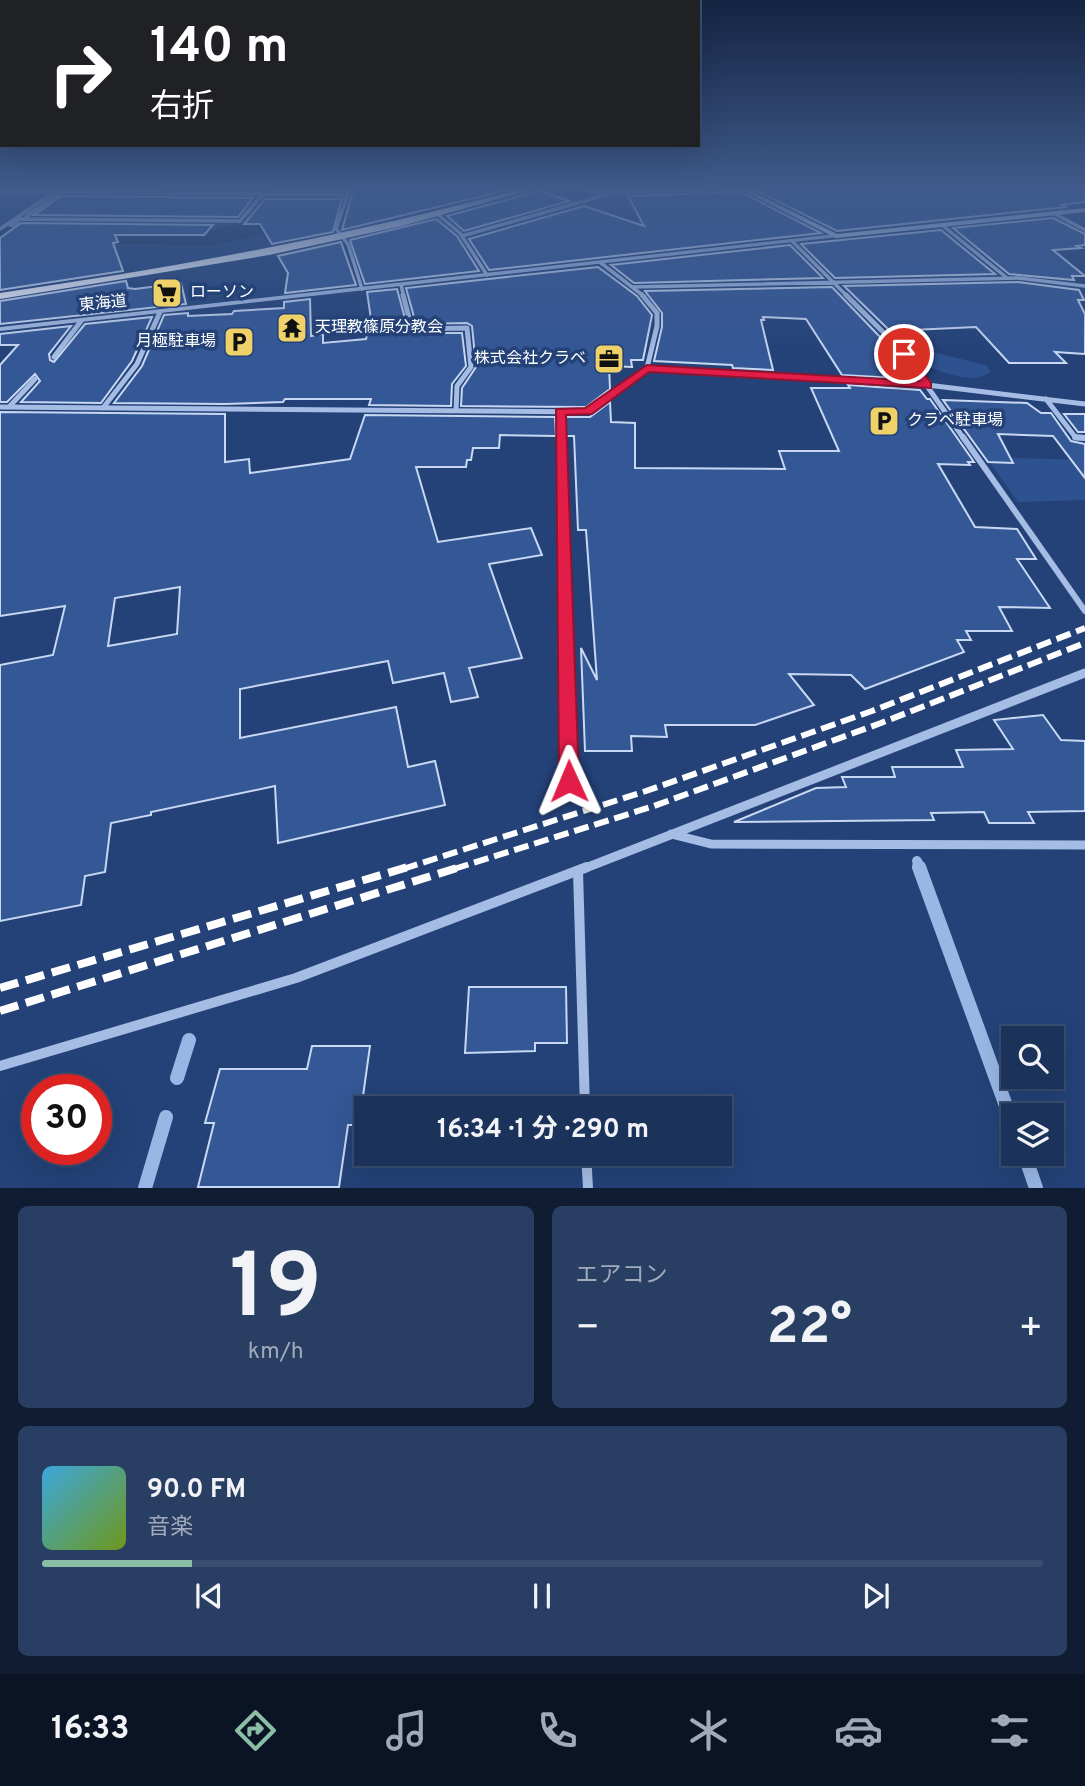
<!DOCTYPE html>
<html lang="ja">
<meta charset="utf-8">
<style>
:root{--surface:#1b325a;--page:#283e63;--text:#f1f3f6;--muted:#a0aabb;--line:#394d70;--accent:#8abfa5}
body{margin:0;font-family:Overpass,"Noto Sans JP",sans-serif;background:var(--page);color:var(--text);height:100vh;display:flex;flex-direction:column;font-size:26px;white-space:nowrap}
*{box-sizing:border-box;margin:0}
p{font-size:23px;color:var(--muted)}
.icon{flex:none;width:38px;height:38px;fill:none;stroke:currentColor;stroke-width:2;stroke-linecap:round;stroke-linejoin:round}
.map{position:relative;height:1188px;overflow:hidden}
.sheet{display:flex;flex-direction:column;gap:18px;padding:18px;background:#0f1c32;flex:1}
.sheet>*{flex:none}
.top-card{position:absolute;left:0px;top:0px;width:700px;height:147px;box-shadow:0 7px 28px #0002,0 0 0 2px var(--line);background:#202124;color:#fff;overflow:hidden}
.buttons{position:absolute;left:1001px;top:1026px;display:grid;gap:14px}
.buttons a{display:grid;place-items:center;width:63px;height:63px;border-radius:0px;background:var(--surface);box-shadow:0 7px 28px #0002,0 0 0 2px var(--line);font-size:35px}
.speed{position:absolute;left:21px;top:1074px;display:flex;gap:14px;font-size:35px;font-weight:700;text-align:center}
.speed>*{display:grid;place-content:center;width:91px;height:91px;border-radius:50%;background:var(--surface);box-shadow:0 7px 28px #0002,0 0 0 2px var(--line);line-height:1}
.speed .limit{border:10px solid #d22;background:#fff;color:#111}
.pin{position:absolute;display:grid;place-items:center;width:60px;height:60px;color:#fff;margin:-30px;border:4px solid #fff;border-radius:50%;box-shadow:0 2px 7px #0007}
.me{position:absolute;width:77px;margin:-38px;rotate:359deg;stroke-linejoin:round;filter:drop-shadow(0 0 5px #0008)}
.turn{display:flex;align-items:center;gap:24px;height:147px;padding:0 35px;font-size:32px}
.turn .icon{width:91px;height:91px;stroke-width:2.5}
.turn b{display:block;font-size:49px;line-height:60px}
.big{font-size:52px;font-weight:700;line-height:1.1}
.sheet .tile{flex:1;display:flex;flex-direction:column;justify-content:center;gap:10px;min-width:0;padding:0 24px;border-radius:10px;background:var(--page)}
.sheet .dial{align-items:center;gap:0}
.dial b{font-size:91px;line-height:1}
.song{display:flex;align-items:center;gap:21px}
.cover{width:84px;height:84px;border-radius:10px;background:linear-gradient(135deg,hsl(200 70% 55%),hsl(80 70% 35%))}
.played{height:7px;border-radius:4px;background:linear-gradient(90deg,var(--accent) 15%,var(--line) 15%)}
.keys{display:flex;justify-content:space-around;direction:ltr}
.heat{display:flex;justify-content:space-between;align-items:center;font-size:38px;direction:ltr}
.sheet .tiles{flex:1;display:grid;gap:18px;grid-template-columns:1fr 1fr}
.tile:last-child{grid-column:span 2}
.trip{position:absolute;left:354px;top:1096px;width:378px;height:70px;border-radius:0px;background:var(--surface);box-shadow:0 7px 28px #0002,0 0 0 2px var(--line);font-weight:700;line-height:70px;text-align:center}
.dock{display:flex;height:112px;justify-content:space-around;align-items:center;background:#0b1424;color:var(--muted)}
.dock .icon{width:49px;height:49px}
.dock .selected{color:var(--accent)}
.dock b{font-size:32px;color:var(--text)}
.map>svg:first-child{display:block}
</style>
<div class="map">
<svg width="1085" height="1188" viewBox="0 0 1085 1188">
<rect width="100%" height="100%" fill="#244278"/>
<!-- green -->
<path fill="#2e5290" d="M897,336H905L925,350L981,364L987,366L990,372C975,386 934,371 919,361C911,355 902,344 897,336Z
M986,457L1085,460V500L1018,502Z"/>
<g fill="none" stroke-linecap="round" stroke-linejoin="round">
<!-- stream-far2 -->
<path stroke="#99b6e4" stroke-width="4.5" d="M599,188L611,191L625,188
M64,190L68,188
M27,216L57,195
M11,226L17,222"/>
<!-- stream-far1 -->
<path stroke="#99b6e4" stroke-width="10" d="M917,861L920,869"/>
<!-- stream -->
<path stroke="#99b6e4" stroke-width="14" d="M919,867L1013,1125
M177,1078L189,1040
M1024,1153L1036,1188
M145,1188L166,1117"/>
<!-- river -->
<path fill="#182f59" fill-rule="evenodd" d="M333,205L342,207L346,213L342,219L212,245L0,243V227L212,229Z"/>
</g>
<!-- building -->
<path fill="#345795" stroke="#c8d8f3" stroke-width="2" fill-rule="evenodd" d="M105,188H346L344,191Z
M354,188H516L342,230Z
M777,188H1085V202L1062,205L1067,207L837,231L755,190Z
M539,191L569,201L464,231L447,216Z
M741,192L821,233L489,270L469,239L584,206L644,226L628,196Z
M61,196L253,198L238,217L34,215Z
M265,199H342L333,232L272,244L260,224H244Z
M1053,218L1085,234V245L1077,246L1081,248L1053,250L1085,276H1072L1074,280L1009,274L953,228Z
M436,219L457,236L479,271L365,284L350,240Z
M21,223L213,225L204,235H115L118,242L113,243L123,271L0,290V238Z
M941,230L995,274L835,278L801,244Z
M341,242L356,285L285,293L288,273L278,256Z
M790,245L823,278L634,283L611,265Z
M598,267L637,296L652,315L643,360H631L632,367L609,366L610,389L586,407L461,406L462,388L476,367L472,326L467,323L416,324L406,288Z
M126,281L128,288L135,289L181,283L186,304L0,324V301Z
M1018,282L1079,290L1084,300H1078L1085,314V354L1055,352L1066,363H1009L976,327L890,331L844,286Z
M832,287L882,339L913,379L842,375L806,319L763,317L764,320H761L773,370L733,368L732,365L654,361L662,327V313L645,291Z
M397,289L409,333H462L466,366L452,384L451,406L369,405L371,399H285L283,402L225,404L114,403L142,366L164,315L188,313V316L232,314L234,311L284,308V302L310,299L311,336L323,334V343L366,339L371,319L367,292Z
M152,317L132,361L101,403L21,402L40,381L35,374L7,402H0V365L18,345H0V334L71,326L49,354L50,360L54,362L85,324Z
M848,385L920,390L927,399H930L974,462H968L970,465L938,464L975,527L1017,529L1036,559H1017L1050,608L999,607L1012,631H966L971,640H957L964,652L865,689L851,675L789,674L814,705L755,725H665L667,737L631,736L632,751H585L581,648L597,680L586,530H578L574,436H566L565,417H590L610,402L611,422L635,423V468L785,469L779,451H839L811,388H850Z
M943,400L1027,403L1041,413H1051L1071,441L1085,444V478L1053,436L998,434L1013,463L988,462Z
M0,412L225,414V462L249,459L250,473L350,459L365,415L555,417L556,436L500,435L499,448H473L471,460H467L466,467H416L438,542L531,528L542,555L489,564L522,658L469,668L478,697L451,702L444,673L393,683L388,661L240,689V738L396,707L408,767L435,761L445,805L278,843L275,786L151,812V815L111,823L105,872L85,876L81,905L0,921V665L53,655L65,606L0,616ZM180,587L177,634L108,646L115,598Z
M1064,414H1085V432H1078Z
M1043,715L1061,740L1085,741V811L1028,812L1034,823H989L984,812L931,813L934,820L734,822L816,788L846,787L842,777H895L892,767H963L956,750L1013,749L994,720Z
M469,987H566L567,1043H535V1051L465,1053Z
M312,1046H370L359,1125H348L339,1187H198L214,1123H205L220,1069H307Z"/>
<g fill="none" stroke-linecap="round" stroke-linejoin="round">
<!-- minor-far4 -->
<path stroke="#a5bce4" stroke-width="3.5" d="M350,188L336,229L348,244L362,289
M582,188L607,195
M0,191H55
M54,192L347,195
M1053,213L1085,230
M437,214L460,233L487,275
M14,219L240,221L263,194
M942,225L1007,278
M0,229L57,190
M462,236L616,192L741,188
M792,241L848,297
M601,263L645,297
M401,285L404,297
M633,287L1018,278L1085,286"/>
<!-- minor-far3 -->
<path stroke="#a5bce4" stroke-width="5" d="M403,295L412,329L467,328L471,367L457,386L456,411
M846,295L904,353L964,439
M54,357L81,321
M647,368L927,385L1085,404
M1046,399L1076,438H1085
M0,407L588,412L647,368L657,326V313L642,295
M9,407L35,379
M103,408L137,364L160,312
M560,412L561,439"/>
<!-- minor-far2 -->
<path stroke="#a5bce4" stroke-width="6" d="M561,437L565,625
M963,437L1085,611
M1075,437L1085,438"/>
<!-- minor-far1 -->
<path stroke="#a5bce4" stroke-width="9" d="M565,623L569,781
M671,834L711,844L1085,845
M583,869L1085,673"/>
<!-- minor -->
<path stroke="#a5bce4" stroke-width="10" d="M578,871L585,1108
M0,1066L296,978L587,867
M586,1153L588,1188"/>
<!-- tertiary -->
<path fill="#a5bce4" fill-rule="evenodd" d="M836,234L838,235V237L0,331V327Z"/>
<!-- secondary -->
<path fill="#cedbf4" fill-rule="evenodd" d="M738,188H745L837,234L1085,208V212L836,238Z"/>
<!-- trunk -->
<path fill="#f2f6fe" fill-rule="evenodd" d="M525,188H538L402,226L269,255L0,299V293C177,267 353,235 525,188Z"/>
<!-- rail-far1 -->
<path stroke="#fff" stroke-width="6" stroke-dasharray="15 6" stroke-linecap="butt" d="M403,869L646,791L872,711L1085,628
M454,869L654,806L881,723L1085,643"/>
<!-- rail -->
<path stroke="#fff" stroke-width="8" stroke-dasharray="19 8" stroke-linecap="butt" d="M0,988L408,867
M0,1011L460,867"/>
</g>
<!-- sky -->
<linearGradient id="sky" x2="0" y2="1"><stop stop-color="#142442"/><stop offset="0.53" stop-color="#3f5a8b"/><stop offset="1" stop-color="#3f5a8b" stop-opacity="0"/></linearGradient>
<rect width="1085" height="354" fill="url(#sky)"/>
<!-- route -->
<path fill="#e11d48" stroke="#92132f" stroke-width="2" d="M904,350L908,351L931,383V388L649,372L592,414L566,415L579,781L576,786L569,789L562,786L559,781L556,409L585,408L647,365L918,381L899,354Z"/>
<!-- icons -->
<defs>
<g id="supermarket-square" transform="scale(1.575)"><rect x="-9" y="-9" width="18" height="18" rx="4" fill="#eed269" stroke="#244278"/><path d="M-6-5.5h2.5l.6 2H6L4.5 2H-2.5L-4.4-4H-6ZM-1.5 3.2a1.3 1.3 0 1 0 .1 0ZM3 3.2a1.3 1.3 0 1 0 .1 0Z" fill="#111"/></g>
<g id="temple-square" transform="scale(1.575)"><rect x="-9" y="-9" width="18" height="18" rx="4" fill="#eed269" stroke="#244278"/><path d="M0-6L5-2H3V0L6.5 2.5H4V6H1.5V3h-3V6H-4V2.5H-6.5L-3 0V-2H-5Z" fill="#111"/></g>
<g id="parking-square" transform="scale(1.575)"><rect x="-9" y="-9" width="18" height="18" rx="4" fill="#eed269" stroke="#244278"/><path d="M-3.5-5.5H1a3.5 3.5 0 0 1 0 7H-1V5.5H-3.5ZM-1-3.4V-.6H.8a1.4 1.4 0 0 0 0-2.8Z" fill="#111"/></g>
<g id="office-square" transform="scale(1.575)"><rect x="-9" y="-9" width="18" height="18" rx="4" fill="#eed269" stroke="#244278"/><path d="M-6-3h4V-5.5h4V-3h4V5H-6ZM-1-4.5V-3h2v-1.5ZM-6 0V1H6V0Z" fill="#111"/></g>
</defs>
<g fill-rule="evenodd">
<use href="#supermarket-square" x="167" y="293"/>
<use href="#temple-square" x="292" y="328"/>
<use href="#parking-square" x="239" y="342"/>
<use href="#office-square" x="609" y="359"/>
<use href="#parking-square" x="884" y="421"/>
</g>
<g text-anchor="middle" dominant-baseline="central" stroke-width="7" stroke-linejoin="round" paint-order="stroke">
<!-- far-poi labels -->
<g font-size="16" fill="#fff" stroke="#244278" text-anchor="start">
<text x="190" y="293">ローソン</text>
<text x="315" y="328">天理教篠原分教会</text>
<text x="216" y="342" text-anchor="end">月極駐車場</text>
<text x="586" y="359" text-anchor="end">株式会社クラベ</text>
<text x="907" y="421">クラベ駐車場</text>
</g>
<!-- far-street labels -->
<g font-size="16" fill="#fff" stroke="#244278">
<text transform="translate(103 304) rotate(-6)">東海道</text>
</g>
</g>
</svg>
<div class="buttons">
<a><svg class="icon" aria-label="search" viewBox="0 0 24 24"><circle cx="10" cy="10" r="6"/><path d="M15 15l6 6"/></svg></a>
<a><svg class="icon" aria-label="layers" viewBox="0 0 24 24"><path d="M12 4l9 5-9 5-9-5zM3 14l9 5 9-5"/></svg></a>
</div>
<div class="speed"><div class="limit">30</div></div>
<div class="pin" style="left:904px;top:354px;background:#d93025"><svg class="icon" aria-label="arrive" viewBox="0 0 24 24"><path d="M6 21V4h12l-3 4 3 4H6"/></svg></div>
<svg class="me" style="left:569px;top:781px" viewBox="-20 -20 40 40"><path d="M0-17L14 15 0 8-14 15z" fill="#e11d48" stroke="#fff" stroke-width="4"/></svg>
<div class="trip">16:34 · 1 分 · 290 m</div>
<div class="top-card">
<div class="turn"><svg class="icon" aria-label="right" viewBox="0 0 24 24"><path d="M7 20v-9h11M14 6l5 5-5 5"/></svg><div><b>140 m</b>右折</div></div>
</div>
</div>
<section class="sheet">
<div class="tiles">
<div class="tile dial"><b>19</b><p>km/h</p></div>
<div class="tile"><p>エアコン</p>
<div class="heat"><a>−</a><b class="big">22°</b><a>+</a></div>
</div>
<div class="tile">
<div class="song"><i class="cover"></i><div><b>90.0 FM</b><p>音楽</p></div></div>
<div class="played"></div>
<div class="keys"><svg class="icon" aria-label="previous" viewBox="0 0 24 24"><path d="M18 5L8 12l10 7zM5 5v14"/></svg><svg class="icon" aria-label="pause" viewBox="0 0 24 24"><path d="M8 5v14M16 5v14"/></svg><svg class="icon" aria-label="next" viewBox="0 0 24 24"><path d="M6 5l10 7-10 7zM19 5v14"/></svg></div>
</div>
</div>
</section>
<nav class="dock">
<b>16:33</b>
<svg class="icon selected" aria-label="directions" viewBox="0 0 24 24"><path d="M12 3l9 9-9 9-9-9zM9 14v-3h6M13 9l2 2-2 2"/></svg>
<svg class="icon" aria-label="music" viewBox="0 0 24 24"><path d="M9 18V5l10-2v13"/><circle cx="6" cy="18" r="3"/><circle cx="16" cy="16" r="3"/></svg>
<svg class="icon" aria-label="phone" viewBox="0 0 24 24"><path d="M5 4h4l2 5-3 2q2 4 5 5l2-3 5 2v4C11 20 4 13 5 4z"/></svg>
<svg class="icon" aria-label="climate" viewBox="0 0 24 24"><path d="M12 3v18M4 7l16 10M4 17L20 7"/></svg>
<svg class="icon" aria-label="car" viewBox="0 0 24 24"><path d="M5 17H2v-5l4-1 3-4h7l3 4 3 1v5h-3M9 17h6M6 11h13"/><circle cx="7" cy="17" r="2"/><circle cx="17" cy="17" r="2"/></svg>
<svg class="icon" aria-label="filters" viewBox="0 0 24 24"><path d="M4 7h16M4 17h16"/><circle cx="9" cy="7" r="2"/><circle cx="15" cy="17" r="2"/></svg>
</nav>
